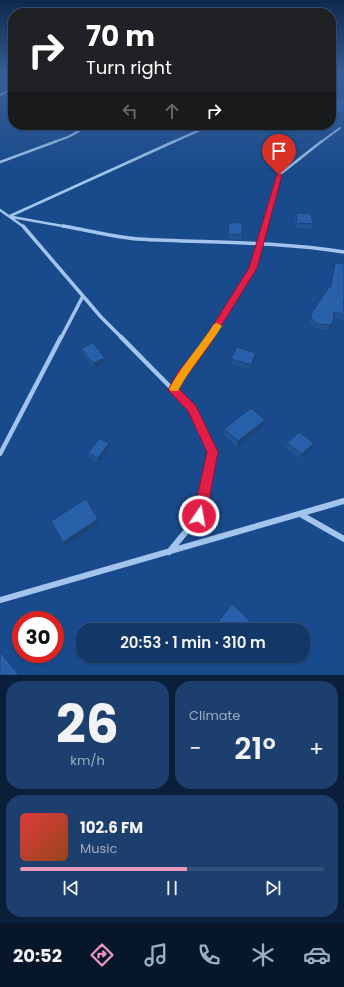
<!DOCTYPE html>
<meta charset="utf-8">
<style>
:root{--surface:#133868;--page:#1c3f6e;--text:#f1f3f6;--muted:#9dacc0;--line:#32527c;--accent:#e797bd}
body{margin:0;font-family:Poppins,sans-serif;background:var(--page);color:var(--text);height:100vh;display:flex;flex-direction:column;font-size:15px;white-space:nowrap}
*{box-sizing:border-box;margin:0}
p{font-size:13px;color:var(--muted)}
.icon{flex:none;width:22px;height:22px;fill:none;stroke:currentColor;stroke-width:2;stroke-linecap:round;stroke-linejoin:round}
.map{position:relative;height:675px;overflow:hidden}
.side{display:flex;flex-direction:column;gap:6px;padding:6px;background:#0a1f39;flex:1}
.side>*{flex:none}
.guide{position:absolute;left:8px;top:8px;width:328px;height:122px;border-radius:16px;box-shadow:0 1px 3px #0004,0 0 0 1px var(--line);background:#202124;color:#fff;overflow:hidden}
.speed{position:absolute;left:12px;top:611px;display:flex;gap:8px;font-size:20px;font-weight:700;text-align:center}
.speed>*{display:grid;place-content:center;width:52px;height:52px;border-radius:50%;background:var(--surface);box-shadow:0 1px 3px #0004,0 0 0 1px var(--line);line-height:1}
.speed .limit{border:6px solid #d22;background:#fff;color:#111}
.pin{position:absolute;display:grid;place-items:center;width:34px;height:34px;color:#fff;margin:-41px -17px;border-radius:50% 50% 50% 0;rotate:-45deg;box-shadow:0 0 4px #0007}
.pin .icon{rotate:45deg}
.me{position:absolute;width:44px;margin:-22px;rotate:12deg;stroke-linejoin:round;filter:drop-shadow(0 0 3px #0008)}
.turn{display:flex;align-items:center;gap:14px;height:84px;padding:0 12px;font-size:18px}
.turn .icon{width:52px;height:52px;stroke-width:2.5}
.turn b{display:block;font-size:28px;line-height:34px}
.lanes{display:flex;align-items:center;height:38px;padding:0 12px;background:#0003;justify-content:center;gap:20px;direction:ltr}
.lanes .off{opacity:.35}
.big{font-size:30px;font-weight:600;line-height:1.1}
.side .card{flex:1;display:flex;flex-direction:column;justify-content:center;gap:6px;min-width:0;padding:0 14px;border-radius:16px;background:var(--page)}
.side .dial{align-items:center;gap:0}
.dial b{font-size:52px;line-height:1}
.song{display:flex;align-items:center;gap:12px}
.cover{width:48px;height:48px;border-radius:6px;background:linear-gradient(135deg,hsl(0 70% 55%),hsl(20 70% 35%))}
.played{height:4px;border-radius:2px;background:linear-gradient(90deg,var(--accent) 55%,var(--line) 55%)}
.keys{display:flex;justify-content:space-around;direction:ltr}
.heat{display:flex;justify-content:space-between;align-items:center;font-size:22px;direction:ltr}
.side .tiles{flex:1;display:grid;gap:6px;grid-template-columns:1fr 1fr}
.card:last-child{grid-column:span 2}
.trip{position:absolute;left:76px;top:623px;width:234px;height:40px;border-radius:16px;background:var(--surface);box-shadow:0 1px 3px #0004,0 0 0 1px var(--line);font-weight:600;line-height:40px;text-align:center}
.menu{display:flex;height:64px;justify-content:space-around;align-items:center;background:#08162a;color:var(--muted)}
.menu .icon{width:28px;height:28px}
.menu .on{color:var(--accent)}
.menu b{font-size:18px;color:var(--text)}
.map>svg:first-child{display:block}
</style>
<div class="map">
<svg width="344" height="675" viewBox="0 0 344 675">
<rect width="100%" height="100%" fill="#194a8b"/>
<g fill="none" stroke-linecap="round" stroke-linejoin="round">
<!-- street-far4 -->
<path stroke="#a3c5ed" stroke-width="2" d="M0,95L13,88
M54,142L68,137L90,125
M173,142L211,125
M321,142L340,128"/>
<!-- street-far3 -->
<path stroke="#a3c5ed" stroke-width="2.5" d="M0,162L57,141
M0,210L24,227
M10,216L175,141
M12,217L68,227
M264,227L279,175L322,141"/>
<!-- street-far2 -->
<path stroke="#a3c5ed" stroke-width="3.5" d="M23,226L101,317L122,338
M63,226C87,230 113,237 138,239C207,243 275,241 344,252
M61,338L83,296
M209,338L253,267L265,226"/>
<!-- street-far1 -->
<path stroke="#a3c5ed" stroke-width="4.5" d="M121,337L192,409L213,451L206,484
M173,390L210,337
M0,454L61,337"/>
<!-- street -->
<path stroke="#a3c5ed" stroke-width="6" d="M300,514L344,539
M169,552L199,516L206,483
M0,600L344,501"/>
</g>
<!-- wall -->
<path fill="#225391" d="M331,96L344,99V118H343L331,115Z
M296,213L313,224L312,229L296,228L295,217Z
M229,223L242,235L241,240L228,239Z
M335,263L343,304L344,305V320L334,317L331,327L328,330L317,329L312,326L310,323L312,312L331,286Z
M81,348L105,358V363L94,369L82,353Z
M256,353V358L250,370L231,364V359Z
M265,420L264,425L237,447L223,434L224,429Z
M109,443V448L99,463L89,458L88,453Z
M287,443L312,448L300,459L286,448Z
M98,519L99,524L65,546L53,526L51,521Z
M233,656H248L242,665Z"/>
<!-- shaded-wall -->
<path fill="#1c4476" d="M338,84L337,88L331,90V87Z
M333,322L331,327L328,330L330,325Z
M256,353V358L250,370L251,365Z
M105,358V363L94,369L93,363Z
M265,420L264,425L237,447L238,441Z
M109,443V448L99,463L98,458Z
M314,443L312,448L300,459L302,454Z
M98,519L99,524L65,546L63,542Z
M250,621L249,625L246,630H244Z
M247,656H248L242,665L243,661Z"/>
<!-- building -->
<path fill="#2861a9" stroke="#1c4476" d="M331,83L338,84L331,87Z
M331,96L344,99V114L331,111Z
M296,213L311,214L313,224L297,223Z
M229,223H242V235L228,234Z
M335,263L344,264V301L343,304L344,305V315L334,312L333,322L330,325L318,324L314,321L311,318L312,312L330,286H331Z
M93,343L105,358L93,363L81,348Z
M237,347L256,353L251,365L231,359Z
M251,408L265,420L238,441L224,429Z
M299,432L314,443L302,454L287,443Z
M99,439L109,443L98,458L88,453Z
M86,499L98,519L63,542L51,521Z
M232,604L250,621L244,630H212Z
M0,652L19,675H0Z
M238,656H247L243,661Z"/>
<!-- sky -->
<linearGradient id="sky" x2="0" y2="1"><stop stop-color="#0e294c"/><stop offset="0.45" stop-color="#386098"/><stop offset="1" stop-color="#386098" stop-opacity="0"/></linearGradient>
<rect width="344" height="171" fill="url(#sky)"/>
<!-- route -->
<path fill="#e11d48" stroke="#92132f" d="M277,174L282,175L257,268L208,347L186,377L179,389L196,406L218,452L206,516L204,520L199,521L195,520L193,516L207,452L188,411L168,390L178,372L202,343L249,268Z"/>
<!-- slow -->
<path fill="#f59e0b" d="M217,323L222,326C208,348 190,368 178,391H171L169,389C182,365 200,346 214,324Z"/>
</svg>
<div class="speed"><div class="limit">30</div></div>
<div class="pin" style="left:279px;top:175px;background:#d93025"><svg class="icon" aria-label="arrive" viewBox="0 0 24 24"><path d="M6 21V4h12l-3 4 3 4H6"/></svg></div>
<svg class="me" style="left:199px;top:516px" viewBox="-20 -20 40 40"><circle r="17" fill="#e11d48" stroke="#fff" stroke-width="3"/><path d="M0-11L8 9 0 5-8 9z" fill="#fff"/></svg>
<div class="trip">20:53 · 1 min · 310 m</div>
<div class="guide">
<div class="turn"><svg class="icon" aria-label="right" viewBox="0 0 24 24"><path d="M7 20v-9h11M14 6l5 5-5 5"/></svg><div><b>70 m</b>Turn right</div></div>
<div class="lanes"><svg class="icon off" aria-label="left" viewBox="0 0 24 24"><path d="M17 20v-9H6M10 6l-5 5 5 5"/></svg><svg class="icon off" aria-label="ahead" viewBox="0 0 24 24"><path d="M12 20V5M6 11l6-6 6 6"/></svg><svg class="icon" aria-label="right" viewBox="0 0 24 24"><path d="M7 20v-9h11M14 6l5 5-5 5"/></svg></div>
</div>
</div>
<section class="side">
<div class="tiles">
<div class="card dial"><b>26</b><p>km/h</p></div>
<div class="card"><p>Climate</p>
<div class="heat"><a>−</a><b class="big">21°</b><a>+</a></div>
</div>
<div class="card">
<div class="song"><i class="cover"></i><div><b>102.6 FM</b><p>Music</p></div></div>
<div class="played"></div>
<div class="keys"><svg class="icon" aria-label="previous" viewBox="0 0 24 24"><path d="M18 5L8 12l10 7zM5 5v14"/></svg><svg class="icon" aria-label="pause" viewBox="0 0 24 24"><path d="M8 5v14M16 5v14"/></svg><svg class="icon" aria-label="next" viewBox="0 0 24 24"><path d="M6 5l10 7-10 7zM19 5v14"/></svg></div>
</div>
</div>
</section>
<nav class="menu">
<b>20:52</b>
<svg class="icon on" aria-label="directions" viewBox="0 0 24 24"><path d="M12 3l9 9-9 9-9-9zM9 14v-3h6M13 9l2 2-2 2"/></svg>
<svg class="icon" aria-label="music" viewBox="0 0 24 24"><path d="M9 18V5l10-2v13"/><circle cx="6" cy="18" r="3"/><circle cx="16" cy="16" r="3"/></svg>
<svg class="icon" aria-label="phone" viewBox="0 0 24 24"><path d="M5 4h4l2 5-3 2q2 4 5 5l2-3 5 2v4C11 20 4 13 5 4z"/></svg>
<svg class="icon" aria-label="climate" viewBox="0 0 24 24"><path d="M12 3v18M4 7l16 10M4 17L20 7"/></svg>
<svg class="icon" aria-label="car" viewBox="0 0 24 24"><path d="M5 17H2v-5l4-1 3-4h7l3 4 3 1v5h-3M9 17h6M6 11h13"/><circle cx="7" cy="17" r="2"/><circle cx="17" cy="17" r="2"/></svg>
</nav>
